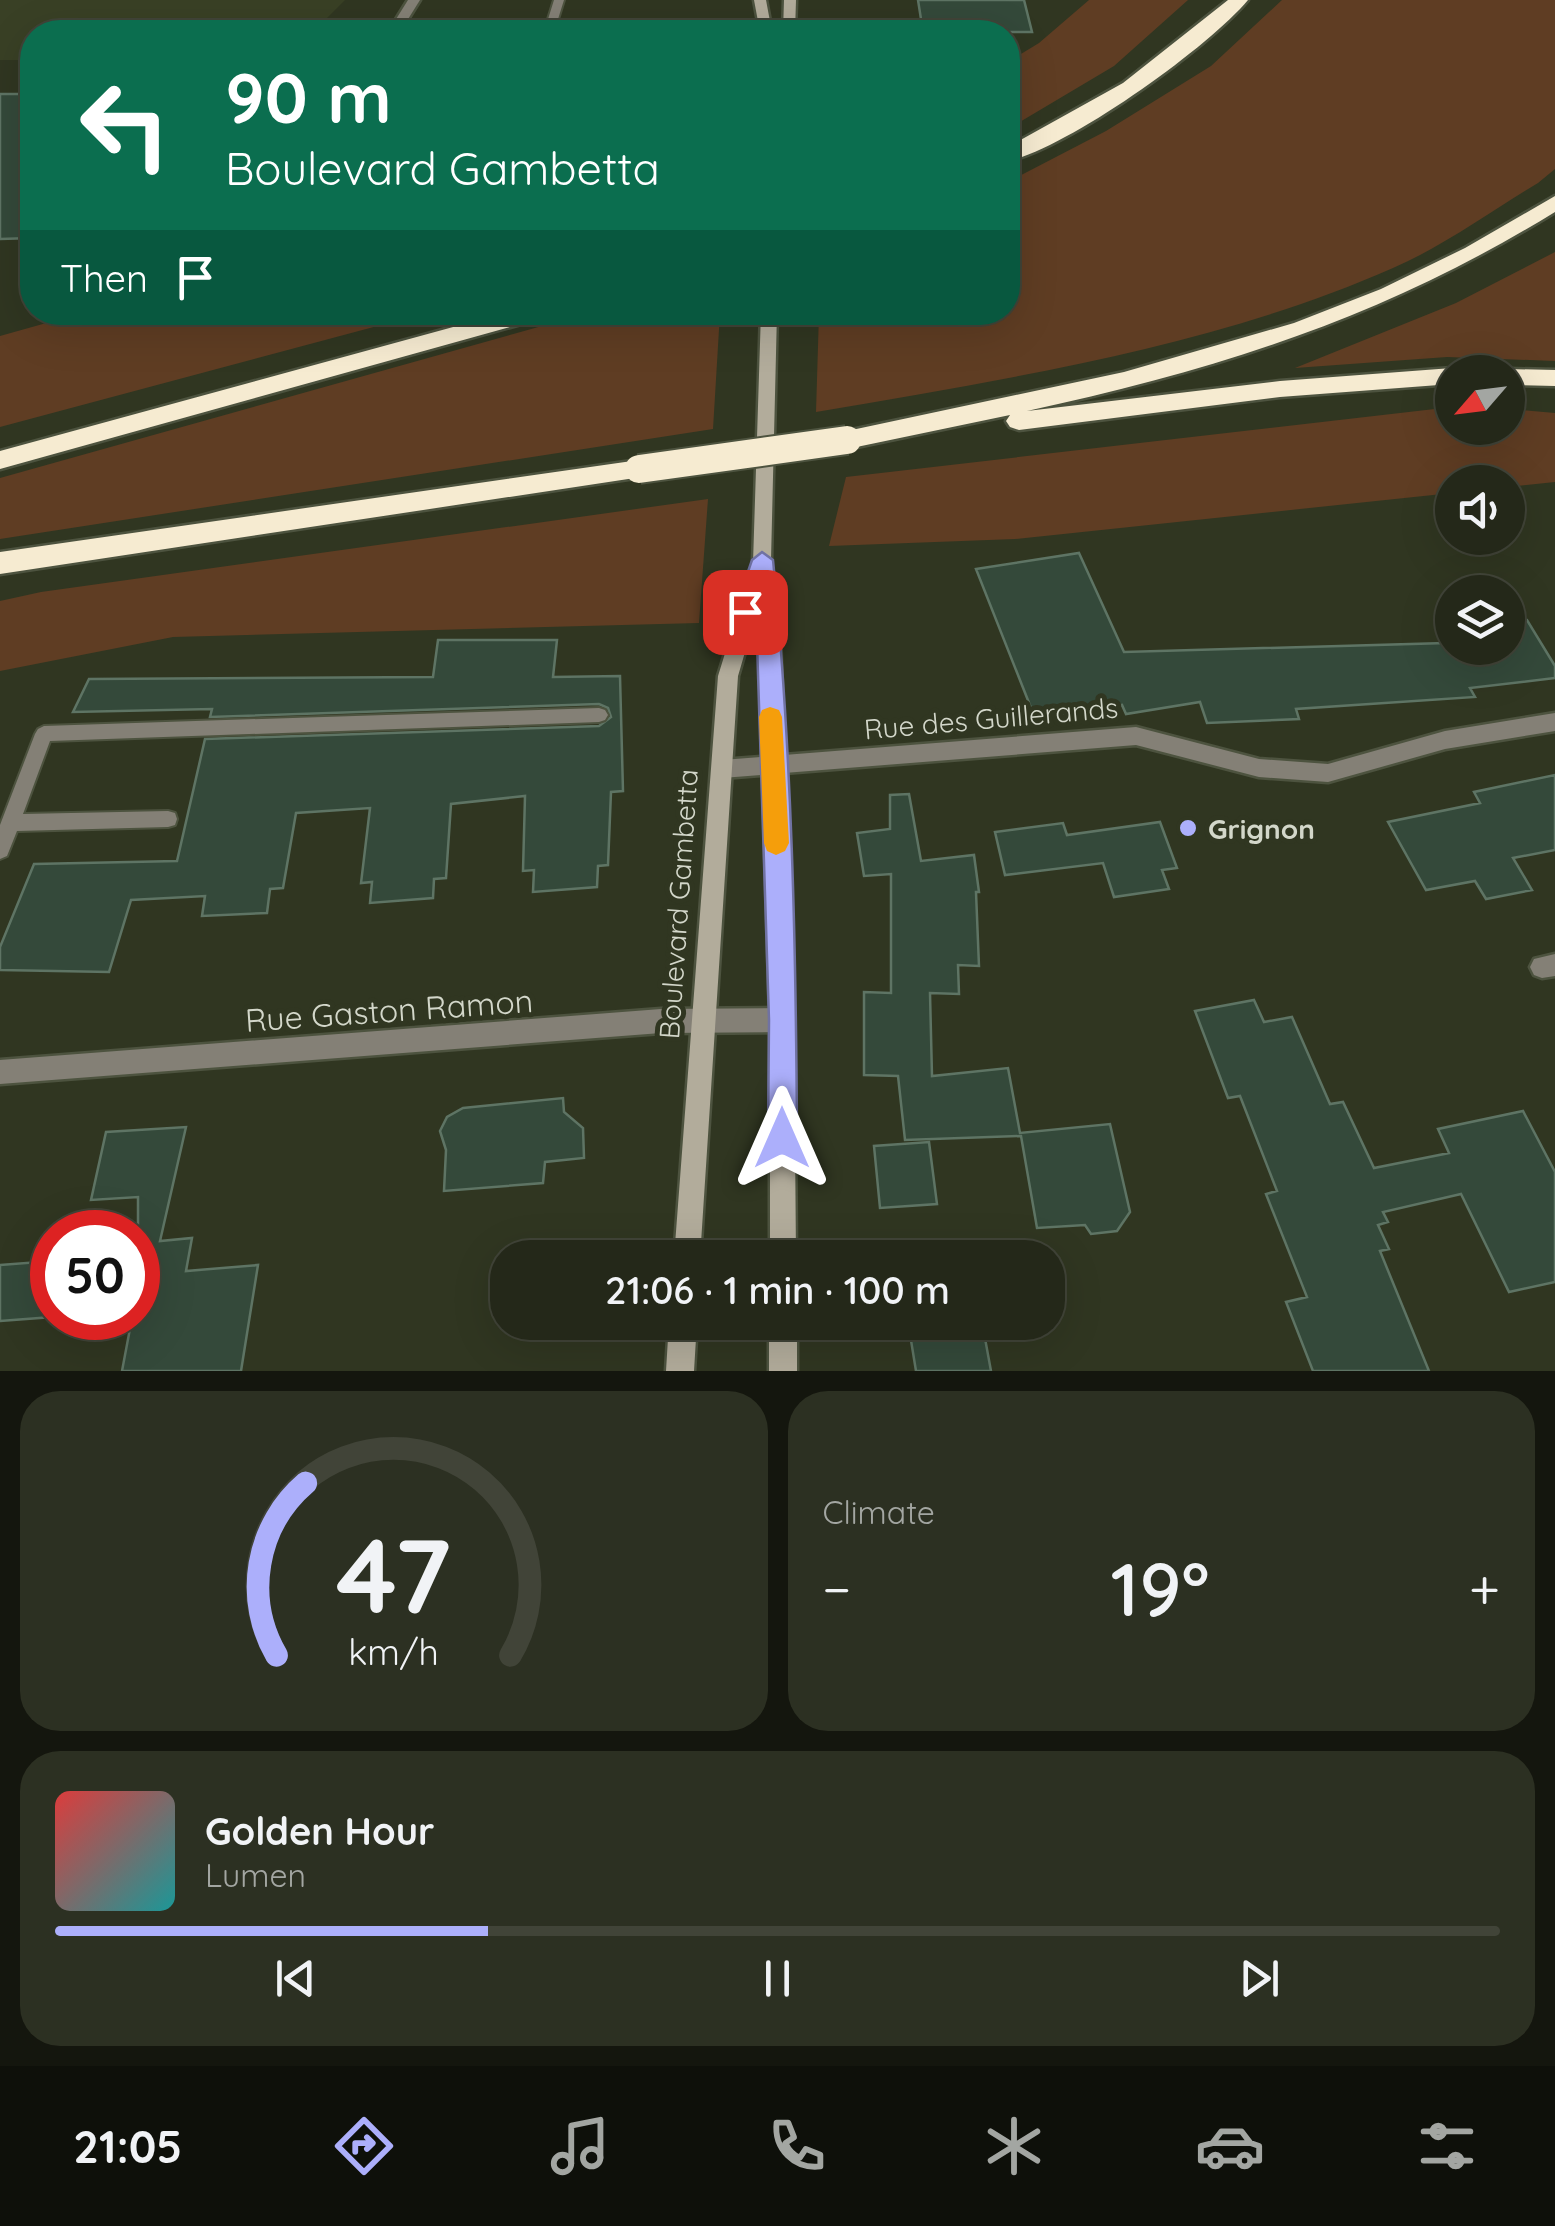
<!DOCTYPE html>
<meta charset="utf-8">
<style>
:root{--surface:#242819;--page:#2c3022;--text:#f1f3f6;--muted:#a3a6a2;--line:#414438;--accent:#acaffb}
body{margin:0;font-family:Quicksand,sans-serif;background:var(--page);color:var(--text);height:100vh;display:flex;flex-direction:column;font-size:38px;white-space:nowrap}
*{box-sizing:border-box;margin:0}
p{font-size:32px;color:var(--muted)}
.icon{flex:none;width:55px;height:55px;fill:none;stroke:currentColor;stroke-width:2;stroke-linecap:round;stroke-linejoin:round}
.map{position:relative;height:1371px;overflow:hidden}
.details{display:flex;flex-direction:column;gap:20px;padding:20px;background:#14160e;flex:1}
.details>*{flex:none}
.hud{position:absolute;left:20px;top:20px;width:1000px;height:305px;border-radius:40px;box-shadow:0 10px 40px #0002,0 0 0 2px var(--line);background:#0b6e4f;color:#fff;overflow:hidden}
.needle{width:65px;rotate:242deg}
.controls{position:absolute;left:1435px;top:355px;display:grid;gap:20px}
.controls a{display:grid;place-items:center;width:90px;height:90px;border-radius:50%;background:var(--surface);box-shadow:0 10px 40px #0002,0 0 0 2px var(--line);font-size:50px}
.speed{position:absolute;left:30px;top:1210px;display:flex;gap:20px;font-size:50px;font-weight:700;text-align:center}
.speed>*{display:grid;place-content:center;width:130px;height:130px;border-radius:50%;background:var(--surface);box-shadow:0 10px 40px #0002,0 0 0 2px var(--line);line-height:1}
.speed .limit{border:15px solid #d22;background:#fff;color:#111}
.pin{position:absolute;display:grid;place-items:center;width:85px;height:85px;color:#fff;margin:-42px;border-radius:20px;box-shadow:0 5px 15px #0006}
.me{position:absolute;width:110px;margin:-55px;rotate:0deg;stroke-linejoin:round;filter:drop-shadow(0 0 8px #0008)}
.turn{display:flex;align-items:center;gap:35px;height:210px;padding:0 40px;font-size:45px}
.turn .icon{width:130px;height:130px;stroke-width:2.5}
.turn b{display:block;font-size:70px;line-height:85px}
.then{display:flex;align-items:center;height:95px;padding:0 40px;background:#0003;gap:20px;font-size:38px}
.big{font-size:75px;font-weight:600;line-height:1.1}
.details .widget{flex:1;display:flex;flex-direction:column;justify-content:center;gap:15px;min-width:0;padding:0 35px;border-radius:40px;background:var(--page)}
.details .dial{align-items:center;gap:0}
.dial svg{height:260px;overflow:visible;fill:none;stroke:var(--line);stroke-width:7;stroke-linecap:round;text-anchor:middle}
.dial text{fill:var(--text);stroke:none}
.song{display:flex;align-items:center;gap:30px}
.cover{width:120px;height:120px;border-radius:15px;background:linear-gradient(135deg,hsl(0 70% 55%),hsl(180 70% 35%))}
.played{height:10px;border-radius:5px;background:linear-gradient(90deg,var(--accent) 30%,var(--line) 30%)}
.keys{display:flex;justify-content:space-around;direction:ltr}
.heat{display:flex;justify-content:space-between;align-items:center;font-size:55px;direction:ltr}
.details .tiles{flex:1;display:grid;gap:20px;grid-template-columns:1fr 1fr}
.widget:last-child{grid-column:span 2}
.trip{position:absolute;left:490px;top:1240px;width:575px;height:100px;border-radius:40px;background:var(--surface);box-shadow:0 10px 40px #0002,0 0 0 2px var(--line);font-weight:600;line-height:100px;text-align:center}
.dock{display:flex;height:160px;justify-content:space-around;align-items:center;background:#0e100a;color:var(--muted)}
.dock .icon{width:70px;height:70px}
.dock .active{color:var(--accent)}
.dock b{font-size:45px;color:var(--text)}
.map>svg:first-child{display:block}
</style>
<div class="map">
<svg width="1555" height="1371" viewBox="0 0 1555 1371">
<rect width="100%" height="100%" fill="#303621"/>
<!-- built -->
<path fill="#394025" d="M0,0H345L313,32H32V60H0Z"/>
<!-- green -->
<path fill="#5f3d23" d="M1089,0H1188L1114,66L1008,129V62L1039,43Z
M1282,0H1555V169L1538,183C1491,211 1444,246 1393,268C1211,348 1011,378 816,412L819,313L1008,312V182L1106,131L1211,66Z
M1555,252V361L1447,357L1295,368L1456,303Z
M592,312L720,313L713,429L0,539V478Z
M277,313H426L0,427V336L82,313H235L237,322Z
M1452,407V428H1508V409L1555,413V482L1508,487V482H1452V493L1015,539L829,546L846,477Z
M708,499L699,623L173,637L0,671V601L41,592Z"/>
<!-- building -->
<path fill="#34493a" stroke="#5e7464" stroke-width="2.5" d="M918,0H1024L1032,32H923Z
M0,94H32V238L0,239Z
M1079,553L1124,652L1445,643L1437,630L1452,628V648H1508V622L1527,620L1555,666V678L1470,688L1475,697L1296,709L1299,719L1207,723L1200,702L1126,714L1122,705L1035,718L976,569Z
M438,640H557L553,677L620,676L623,791L611,792L608,865L598,866L597,887L533,892L534,870L523,871L525,796L451,804L446,878L434,879L433,898L370,903L372,882L361,883L370,808L296,813L283,888L270,889L267,913L202,916L205,896L131,900L109,972L0,970V947L34,864L177,861L205,739L599,726L611,717L608,708L599,704L210,717L212,709L73,712L89,679L433,677Z
M1555,775V850L1513,858L1532,890L1486,899L1475,881L1426,890L1388,822L1480,803L1474,792Z
M909,794L921,861L974,855L979,892H976L979,966L958,965L959,994L930,993L932,1076L1008,1068L1020,1133L1110,1124L1130,1212L1117,1231L1091,1234L1085,1225L1037,1228L1021,1136L905,1140L898,1076L864,1075V992L891,993V874L864,876L857,833L890,829V795Z
M1160,822L1177,868L1162,870L1169,889L1114,897L1103,863L1005,875L995,832L1063,823L1067,835Z
M1254,1000L1264,1022L1292,1017L1330,1104L1343,1102L1374,1168L1449,1153L1438,1129L1523,1111L1555,1172V1282L1509,1292L1461,1194L1383,1212L1388,1222L1378,1225L1389,1249L1380,1251L1429,1371H1313L1286,1302L1307,1297L1266,1194L1277,1191L1240,1096L1228,1098L1195,1011Z
M563,1098L564,1112L583,1128L584,1158L545,1162L543,1183L444,1191L446,1150L440,1131L447,1117L463,1108Z
M186,1127L160,1241L192,1238L186,1271L258,1265L241,1371H122L132,1318H138V1197L91,1200L106,1132Z
M929,1142L937,1204L880,1208L874,1146Z
M52,1261V1317L0,1321V1265Z
M908,1322H982L991,1371H916Z"/>
<g fill="none" stroke-linecap="round" stroke-linejoin="round">
<!-- service casing -->
<g stroke="#4d533f" stroke-width="4">
<path id="service" d="M554,0H564L554,32H544Z
M599,708L605,710L608,715L605,720L599,722L50,741L23,814L168,811L175,813L177,819L175,825L168,827L17,831L7,856L0,859V825L35,734L38,729L44,726Z"/>
</g>
<!-- minor casing -->
<g stroke="#4d533f" stroke-width="5">
<path id="minor" d="M408,0H420L400,32H388Z
M1555,713V731L1445,749L1328,782L1259,777L1136,745L722,778L715,775L712,769L715,763L722,760L1136,727L1259,759L1328,764L1445,731Z
M1555,954V976L1542,978L1534,975L1530,967L1534,959Z
M782,1008L790,1012L794,1020L790,1028L782,1032L661,1033L0,1084V1060L661,1009Z"/>
</g>
<!-- secondary casing -->
<g stroke="#4d533f" stroke-width="5">
<path id="secondary" d="M754,0H766L772,32H760Z
M784,0H796L795,32H783Z
M761,312H777L771,560L780,636L794,1020L796,1258H770V1020L758,608L738,676L700,1258H674L718,676L753,563Z
M669,1322H697L694,1371H666Z
M769,1322H797V1371H769Z"/>
</g>
<!-- motorway casing -->
<g stroke="#4d533f" stroke-width="5">
<path id="motorway" d="M1228,0H1248C1208,48 1068,148 1008,161V147L1123,83Z
M1555,196V212C1384,317 1221,369 1027,411L1280,381L1452,368L1462,372H1452V384L1280,397L1019,430L1010,427L1006,421L1010,415L847,449L838,446L834,440L838,434L847,431L1124,372L1294,323L1381,289L1465,248Z
M508,312H549L546,317L0,469V451Z
M1508,369L1555,370V386L1508,385V372H1498Z
M639,460L648,462L652,469L648,476L0,574V552Z"/>
</g>
<!-- service -->
<use href="#service" fill="#848076" fill-rule="evenodd"/>
<!-- minor -->
<use href="#minor" fill="#848076" fill-rule="evenodd"/>
<!-- secondary -->
<use href="#secondary" fill="#b2ac9b" fill-rule="evenodd"/>
<!-- motorway -->
<use href="#motorway" fill="#f6ebd1" fill-rule="evenodd"/>
<!-- motorway-bridge casing -->
<g stroke="#4d533f" stroke-width="32" stroke-linecap="butt">
<path id="motorway-bridge" d="M639,469L847,440"/>
</g>
<!-- motorway-bridge -->
<use href="#motorway-bridge" stroke="#f6ebd1" stroke-width="28"/>
</g>
<!-- route -->
<path fill="#acaffb" stroke="#7072a3" stroke-width="2.5" d="M762,552L773,560C792,751 796,946 797,1138L793,1149L782,1153L772,1149L768,1138L769,1020L756,611L752,619L745,621L734,612L752,560Z"/>
<!-- slow -->
<path fill="#f59e0b" d="M770,707L779,710L782,717L789,843L785,851L776,855L767,851L764,843L759,717L762,710Z"/>
<!-- markers -->
<circle fill="#acaffb" stroke="#303621" stroke-width="4" cx="1188" cy="828" r="10"/>
<g text-anchor="middle" dominant-baseline="central" stroke-width="10" stroke-linejoin="round" paint-order="stroke">
<!-- street labels -->
<g font-size="28" fill="#d3d7ca" stroke="#303621">
<text transform="translate(991 718) rotate(-5)">Rue des Guillerands</text>
<text transform="translate(678 904) rotate(-86)">Boulevard Gambetta</text>
</g>
<!-- poi labels -->
<g font-size="28" font-weight="bold" fill="#d3d7ca" stroke="#303621" text-anchor="start">
<text x="1208" y="828">Grignon</text>
</g>
<!-- near-street labels -->
<g font-size="32" fill="#d3d7ca" stroke="#303621">
<text transform="translate(389 1010) rotate(-4)">Rue Gaston Ramon</text>
</g>
</g>
</svg>
<div class="controls">
<a><svg class="needle" viewBox="-14 -14 28 28"><path d="M0-13l5 13h-10z" fill="#e53935"/><path d="M0 13l5-13h-10z" fill="#a3a6a2"/></svg></a>
<a><svg class="icon" aria-label="sound" viewBox="0 0 24 24"><path d="M4 9h4l5-4v14l-5-4H4zM17 9q2 3 0 6"/></svg></a>
<a><svg class="icon" aria-label="layers" viewBox="0 0 24 24"><path d="M12 4l9 5-9 5-9-5zM3 14l9 5 9-5"/></svg></a>
</div>
<div class="speed"><div class="limit">50</div></div>
<div class="pin" style="left:745px;top:612px;background:#d93025"><svg class="icon" aria-label="arrive" viewBox="0 0 24 24"><path d="M6 21V4h12l-3 4 3 4H6"/></svg></div>
<svg class="me" style="left:782px;top:1138px" viewBox="-20 -20 40 40"><path d="M0-17L14 15 0 8-14 15z" fill="#acaffb" stroke="#fff" stroke-width="4"/></svg>
<div class="trip">21:06 · 1 min · 100 m</div>
<div class="hud">
<div class="turn"><svg class="icon" aria-label="left" viewBox="0 0 24 24"><path d="M17 20v-9H6M10 6l-5 5 5 5"/></svg><div><b>90 m</b>Boulevard Gambetta</div></div>
<div class="then">Then<svg class="icon" aria-label="arrive" viewBox="0 0 24 24"><path d="M6 21V4h12l-3 4 3 4H6"/></svg></div>
</div>
</div>
<section class="details">
<div class="tiles">
<div class="widget dial"><svg viewBox="0 0 100 80">
<path d="M14 69A42 42 0 1 1 86 69"/>
<path d="M14 69A42 42 0 0 1 23 16" stroke="#acaffb"/>
<text x="50" y="56" font-size="32" font-weight="700">47</text>
<text x="50" y="72" font-size="11">km/h</text>
</svg></div>
<div class="widget"><p>Climate</p>
<div class="heat"><a>−</a><b class="big">19°</b><a>+</a></div>
</div>
<div class="widget">
<div class="song"><i class="cover"></i><div><b>Golden Hour</b><p>Lumen</p></div></div>
<div class="played"></div>
<div class="keys"><svg class="icon" aria-label="previous" viewBox="0 0 24 24"><path d="M18 5L8 12l10 7zM5 5v14"/></svg><svg class="icon" aria-label="pause" viewBox="0 0 24 24"><path d="M8 5v14M16 5v14"/></svg><svg class="icon" aria-label="next" viewBox="0 0 24 24"><path d="M6 5l10 7-10 7zM19 5v14"/></svg></div>
</div>
</div>
</section>
<nav class="dock">
<b>21:05</b>
<svg class="icon active" aria-label="directions" viewBox="0 0 24 24"><path d="M12 3l9 9-9 9-9-9zM9 14v-3h6M13 9l2 2-2 2"/></svg>
<svg class="icon" aria-label="music" viewBox="0 0 24 24"><path d="M9 18V5l10-2v13"/><circle cx="6" cy="18" r="3"/><circle cx="16" cy="16" r="3"/></svg>
<svg class="icon" aria-label="phone" viewBox="0 0 24 24"><path d="M5 4h4l2 5-3 2q2 4 5 5l2-3 5 2v4C11 20 4 13 5 4z"/></svg>
<svg class="icon" aria-label="climate" viewBox="0 0 24 24"><path d="M12 3v18M4 7l16 10M4 17L20 7"/></svg>
<svg class="icon" aria-label="car" viewBox="0 0 24 24"><path d="M5 17H2v-5l4-1 3-4h7l3 4 3 1v5h-3M9 17h6M6 11h13"/><circle cx="7" cy="17" r="2"/><circle cx="17" cy="17" r="2"/></svg>
<svg class="icon" aria-label="filters" viewBox="0 0 24 24"><path d="M4 7h16M4 17h16"/><circle cx="9" cy="7" r="2"/><circle cx="15" cy="17" r="2"/></svg>
</nav>
